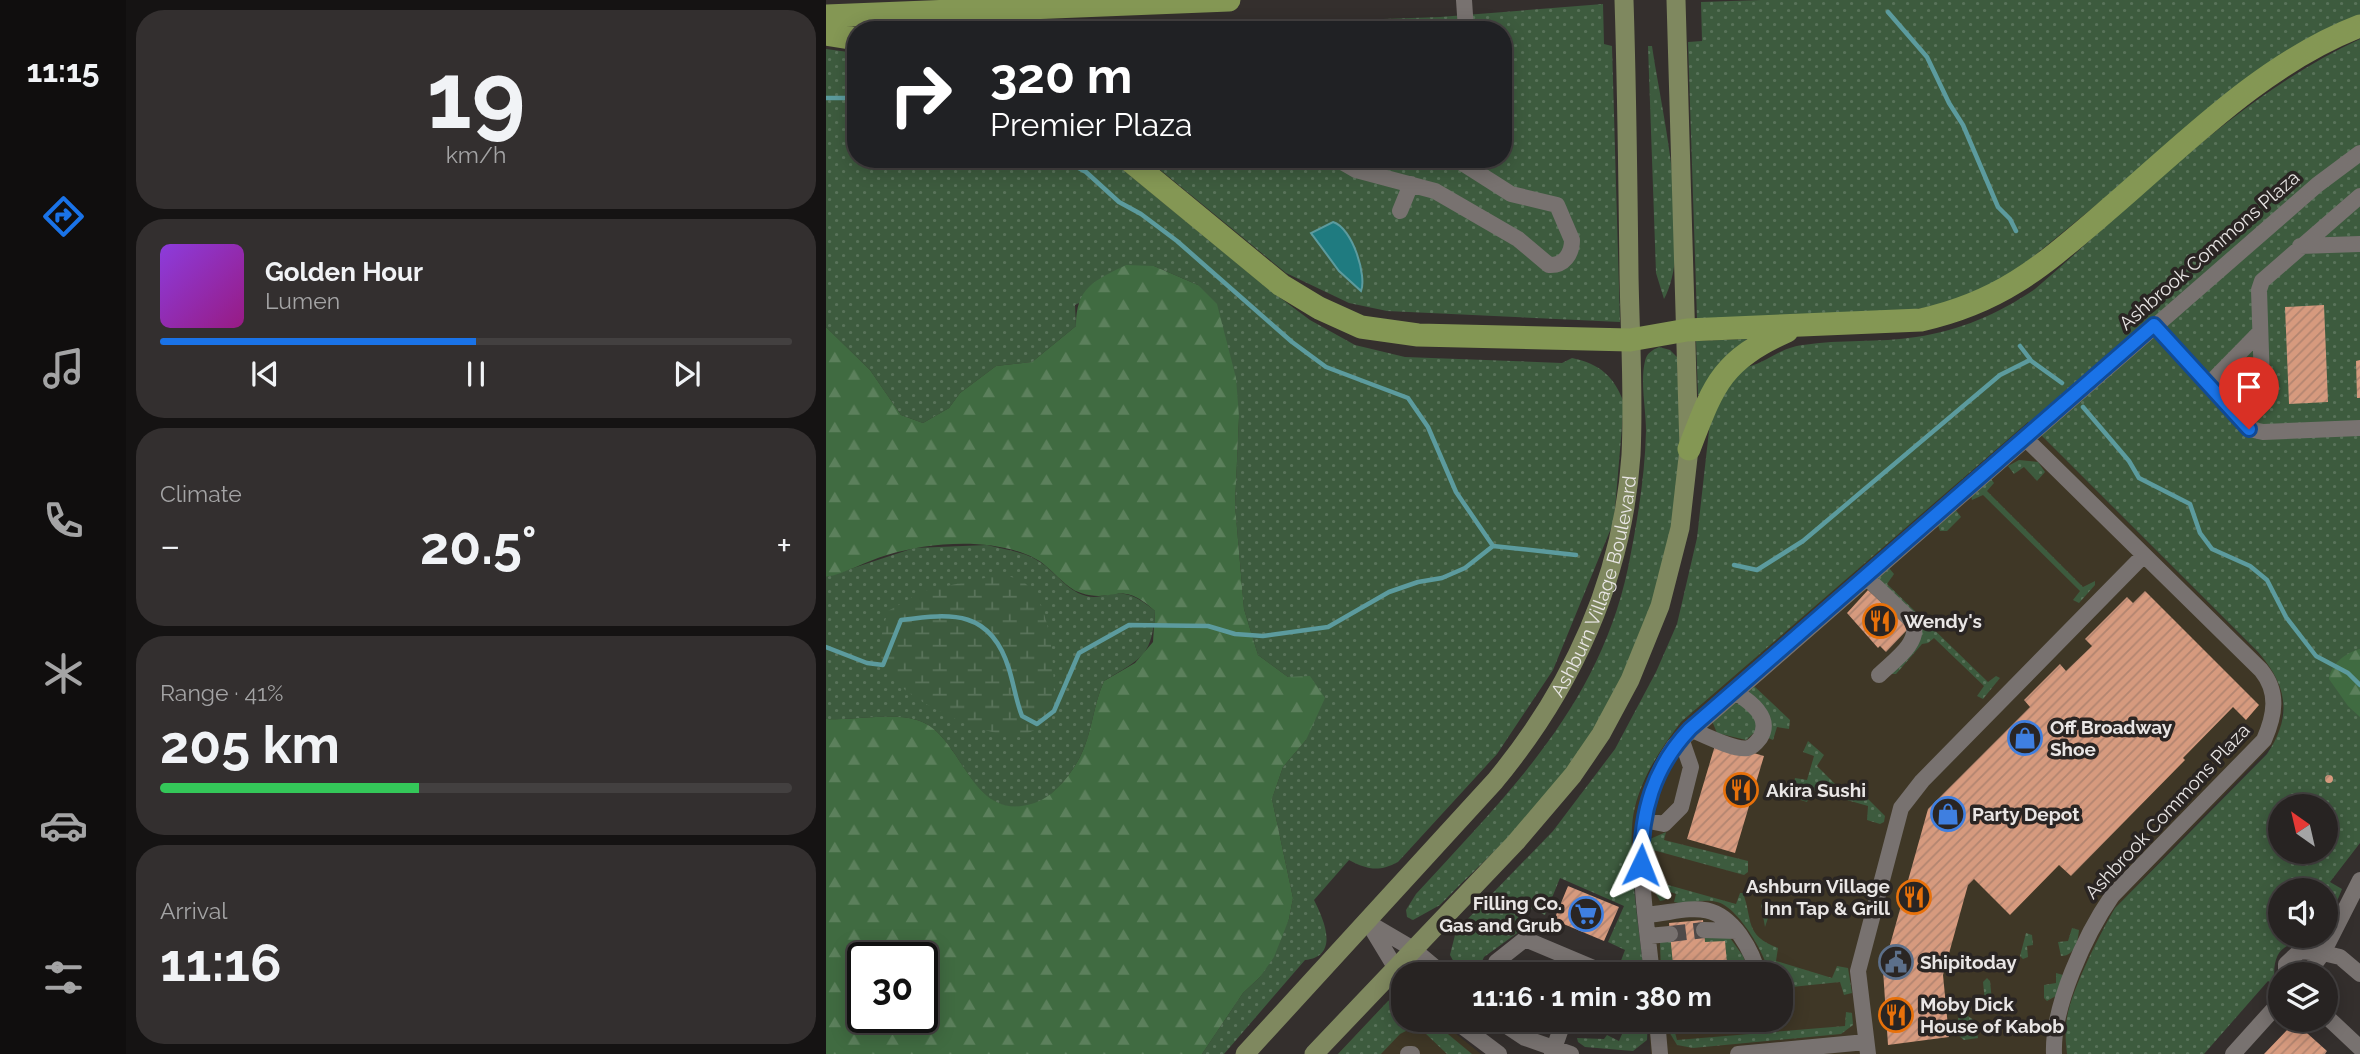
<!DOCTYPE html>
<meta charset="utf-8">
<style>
:root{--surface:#272322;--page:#332f2f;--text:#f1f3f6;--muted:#a4a4a5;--line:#434040;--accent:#1a73e8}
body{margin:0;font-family:Raleway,sans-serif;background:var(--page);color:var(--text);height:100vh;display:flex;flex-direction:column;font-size:26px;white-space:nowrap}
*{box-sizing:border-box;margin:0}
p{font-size:23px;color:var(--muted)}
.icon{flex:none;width:38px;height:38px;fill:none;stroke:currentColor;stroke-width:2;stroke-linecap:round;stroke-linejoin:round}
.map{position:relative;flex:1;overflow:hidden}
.sheet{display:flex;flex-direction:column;gap:10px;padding:10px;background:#151313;width:700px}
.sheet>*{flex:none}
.top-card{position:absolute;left:21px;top:21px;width:665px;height:147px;border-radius:28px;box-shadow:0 4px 18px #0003,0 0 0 2px var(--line);background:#202124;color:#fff;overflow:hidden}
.needle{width:46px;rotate:326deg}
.buttons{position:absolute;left:1442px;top:794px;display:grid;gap:14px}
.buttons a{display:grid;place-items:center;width:70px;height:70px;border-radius:50%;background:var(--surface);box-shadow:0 4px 18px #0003,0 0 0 2px var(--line);font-size:35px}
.speed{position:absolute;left:21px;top:942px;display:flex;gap:14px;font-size:35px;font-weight:700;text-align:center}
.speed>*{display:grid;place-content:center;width:91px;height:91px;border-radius:50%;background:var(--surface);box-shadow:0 4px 18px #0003,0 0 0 2px var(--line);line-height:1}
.speed .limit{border:4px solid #111;border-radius:10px;background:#fff;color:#111}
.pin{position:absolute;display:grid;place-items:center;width:60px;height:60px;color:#fff;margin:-72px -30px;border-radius:50% 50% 50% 0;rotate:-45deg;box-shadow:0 0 7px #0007}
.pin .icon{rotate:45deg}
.me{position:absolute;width:77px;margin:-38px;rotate:2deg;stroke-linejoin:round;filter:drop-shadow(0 0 5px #0008)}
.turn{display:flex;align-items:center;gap:24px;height:147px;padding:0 28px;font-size:32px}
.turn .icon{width:91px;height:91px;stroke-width:2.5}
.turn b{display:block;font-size:49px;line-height:60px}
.big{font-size:52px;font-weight:700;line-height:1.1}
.sheet .tile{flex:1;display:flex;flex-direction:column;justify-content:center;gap:10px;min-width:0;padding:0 24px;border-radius:28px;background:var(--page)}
.sheet .dial{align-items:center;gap:0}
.dial b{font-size:91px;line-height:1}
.song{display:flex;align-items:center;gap:21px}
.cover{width:84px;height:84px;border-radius:10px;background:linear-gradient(135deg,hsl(270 70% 55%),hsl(310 70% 35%))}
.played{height:7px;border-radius:4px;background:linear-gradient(90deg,var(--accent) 50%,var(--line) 50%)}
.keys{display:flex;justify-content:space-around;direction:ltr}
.heat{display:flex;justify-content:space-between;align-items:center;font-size:38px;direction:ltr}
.charge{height:10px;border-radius:5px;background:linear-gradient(90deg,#34c759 41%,var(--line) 0)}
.trip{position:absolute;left:565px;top:962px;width:402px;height:70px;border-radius:28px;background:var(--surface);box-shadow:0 4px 18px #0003,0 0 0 2px var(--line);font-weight:700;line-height:70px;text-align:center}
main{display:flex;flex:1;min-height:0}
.menu{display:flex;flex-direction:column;width:126px;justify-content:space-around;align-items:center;background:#100e0e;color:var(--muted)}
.menu .icon{width:49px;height:49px}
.menu .on{color:var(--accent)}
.menu b{font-size:32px;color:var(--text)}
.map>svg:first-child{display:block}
</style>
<main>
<nav class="menu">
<b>11:15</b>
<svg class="icon on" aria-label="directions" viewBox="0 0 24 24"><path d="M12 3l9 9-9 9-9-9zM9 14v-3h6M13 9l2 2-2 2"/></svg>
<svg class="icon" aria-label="music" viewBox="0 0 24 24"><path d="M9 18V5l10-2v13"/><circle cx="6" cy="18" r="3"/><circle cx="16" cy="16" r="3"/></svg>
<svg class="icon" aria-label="phone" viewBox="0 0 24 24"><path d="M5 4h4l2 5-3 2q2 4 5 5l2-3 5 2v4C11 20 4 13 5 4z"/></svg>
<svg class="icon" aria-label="climate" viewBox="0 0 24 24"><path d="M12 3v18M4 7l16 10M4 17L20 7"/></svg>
<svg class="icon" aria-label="car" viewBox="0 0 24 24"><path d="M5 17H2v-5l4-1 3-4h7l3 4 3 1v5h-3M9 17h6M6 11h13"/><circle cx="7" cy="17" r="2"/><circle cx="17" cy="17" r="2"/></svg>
<svg class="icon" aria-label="filters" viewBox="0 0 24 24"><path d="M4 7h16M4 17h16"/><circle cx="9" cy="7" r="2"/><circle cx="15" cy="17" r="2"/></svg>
</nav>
<section class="sheet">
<div class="tile dial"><b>19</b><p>km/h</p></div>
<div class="tile">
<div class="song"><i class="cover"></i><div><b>Golden Hour</b><p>Lumen</p></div></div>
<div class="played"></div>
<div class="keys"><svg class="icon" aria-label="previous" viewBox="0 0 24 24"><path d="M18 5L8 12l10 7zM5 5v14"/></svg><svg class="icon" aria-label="pause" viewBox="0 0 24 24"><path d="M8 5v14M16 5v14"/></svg><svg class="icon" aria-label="next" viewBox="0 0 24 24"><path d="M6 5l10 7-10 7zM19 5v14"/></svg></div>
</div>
<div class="tile"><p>Climate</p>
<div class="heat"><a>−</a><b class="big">20.5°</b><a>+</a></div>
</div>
<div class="tile"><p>Range · 41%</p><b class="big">205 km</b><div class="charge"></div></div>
<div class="tile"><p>Arrival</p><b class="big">11:16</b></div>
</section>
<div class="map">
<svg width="1534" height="1054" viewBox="0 0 1534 1054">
<defs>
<pattern id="grass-dots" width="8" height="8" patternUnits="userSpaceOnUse" patternTransform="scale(1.75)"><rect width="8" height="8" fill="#3d5b3e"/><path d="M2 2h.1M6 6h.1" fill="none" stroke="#59735a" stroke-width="1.8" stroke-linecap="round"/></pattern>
<pattern id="forest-firs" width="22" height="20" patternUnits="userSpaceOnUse" patternTransform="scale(1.75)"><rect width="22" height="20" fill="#406b41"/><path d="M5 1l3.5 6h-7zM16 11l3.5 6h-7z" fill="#5c805c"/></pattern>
<pattern id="wetland-marsh" width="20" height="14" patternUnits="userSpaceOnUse" patternTransform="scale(1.75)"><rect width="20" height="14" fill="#3d5b3e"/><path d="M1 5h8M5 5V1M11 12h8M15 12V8" fill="none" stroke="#59735a"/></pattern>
<pattern id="building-hatch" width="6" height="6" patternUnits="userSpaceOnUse" patternTransform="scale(1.75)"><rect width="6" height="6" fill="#d69a7e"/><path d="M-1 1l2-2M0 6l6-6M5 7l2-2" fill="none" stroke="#b28570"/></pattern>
</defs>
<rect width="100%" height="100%" fill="#342f2d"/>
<!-- commercial -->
<path fill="#3f3726" d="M1202,422L1447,668L1456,687L1457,707L1455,727L1449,742L1289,908L1276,931L1244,1009L1240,1024L1241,1054H825L822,1020H956V975H818L805,834L808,809L816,786L839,742L855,722Z
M577,993L578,1020H613L655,1054H512L562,1001Z"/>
<!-- grass -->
<path fill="url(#grass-dots)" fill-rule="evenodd" d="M935,0H1534V21L1408,92L1203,260C1166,287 1129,304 1084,310L871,319L862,42L876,41L875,2Z
M777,4L778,44L786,46L794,322L561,311L523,303L460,273L321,159H677V30H248L614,17Z
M1534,39V843L1504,882L1516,889L1500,928V891H1454V936H1484L1489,941C1456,941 1445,952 1449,985L1442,981L1378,1054H1241C1240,1045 1239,1035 1240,1026C1241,997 1274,934 1289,908L1441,754C1467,715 1461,685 1432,652L1202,422L855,722C835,748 817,775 809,807C799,845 814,932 818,975H798L797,967L793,966L799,950L782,942L798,906L734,878L719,915L705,909L694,931L658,957L650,975H635L624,955L630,931L727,831L789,749L830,672L851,624L871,538L885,413L913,368C940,366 948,349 977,345C1014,339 1053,343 1090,337C1135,330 1172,314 1209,289C1310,202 1413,95 1534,39ZM1454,807H1500V852H1454Z
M822,46H826C835,108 868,245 838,299L830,273Z
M0,49L30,53V159H284L445,291L484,320L529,345L579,357L736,363L746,358C774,364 788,376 798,403L788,521L727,670L671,754L572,862C553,872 542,870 523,860L488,900C497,918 515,956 479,960L398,1054H376L417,993L434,977L463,919L467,898L446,799L457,767L480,740L484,677H462L432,655L418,609L409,505L413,417L372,285L328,266L249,305L250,326L206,362L170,366L134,393L123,408L97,423L75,415L44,370L0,327Z
M921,339L905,352L877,395H872L870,341Z
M833,347L844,350L851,357C852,387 854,417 854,447C853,559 808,674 744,765C708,817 658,860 614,905L587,920L581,917L580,910L590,894C682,793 772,708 802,568C811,523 819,477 820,431C820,409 814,382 819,361C821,353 826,350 833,347Z
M1193,460L1212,462L1219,472L1211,481L1198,467L1188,474L1182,466Z
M1165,479L1168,483L1161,491L1257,587L1269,581V585L1253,603L1247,600L1254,591L1157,495L1146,500L1145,495Z
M1129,509L1135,517L1121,531H1114L1112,525Z
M161,545C176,549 195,551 209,559C225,567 236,585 252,593C281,607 288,576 329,611C326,657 316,658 278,681C267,705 266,734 254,757C244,776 226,799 205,805C143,822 137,733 91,720C64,712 29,721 0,719V577L88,548Z
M1063,568L1068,574L1061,584L1162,682L1170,676L1174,678L1157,699L1151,696L1158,686L1108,638L1102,643L1096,644L1070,674H1066L1065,671L1093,642L1050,579Z
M928,686L964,720L963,729L951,727L947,740L940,737L923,691Z
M908,703L915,704L932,720L929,732L920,740L891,733L886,721Z
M982,741L998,755L991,766L1017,792L1029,786L1059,816L1058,822L1054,824L1041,820L1042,806L986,790L981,802L965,797L969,778L981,780L988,756L977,752Z
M840,832L838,840L922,861V872L918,875L827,850L823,845L824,839Z
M830,870L837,872L835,883L910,904L914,893H917C927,920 918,935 952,948L950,961L1006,978L1011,966L1022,968L1026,993L1018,995L1014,982L956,988V975H943C941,955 911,906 891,902C877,898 862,906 848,902L850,894L842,891L839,900L834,901L830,894Z
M940,899L947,903L939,927L935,905Z
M1246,928L1253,930C1252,942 1248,956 1235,956L1232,942L1242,941Z
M1200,933L1206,935L1207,945L1201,946L1202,957L1197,959L1194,956Z
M902,935L917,956L924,975H835L834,942Z
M1230,973L1237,975L1230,996L1221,1001L1218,998V985L1230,983Z
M1161,978L1164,981L1166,1001L1163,1005L1159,1002L1157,982Z
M573,995L572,1000L577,1003L578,1020H605L646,1054H621L599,1033L584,1029L574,1034L555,1054H512L562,1001Z
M1020,1012L1026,1013L1027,1025L1015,1034L867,1048L851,1045L842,1030L848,1029L851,1040L1019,1026Z
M1142,1016L1149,1021L1152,1038L1138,1040L1133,1036L1132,1018Z
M802,1020H822L821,1040L807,1051L759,1047L752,1042L751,1038L778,1039L781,1035L793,1041Z"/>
<!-- forest -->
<path fill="url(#forest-firs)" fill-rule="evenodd" d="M300,265L328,266L372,285L391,304L410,378L413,417L409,505L418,609L432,655L462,677L484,676L499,698L480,740L457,767L446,799L467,898L463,919L448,957L434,977L417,993L376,1054H0V719C29,721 64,712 91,720C137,733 143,822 205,804C226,799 244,776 254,757C266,734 267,705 278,681L309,663L327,642L329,611C293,578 289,604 255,593C238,588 225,566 208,558C166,537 104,542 61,555C40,561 21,573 0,577V327L44,370L75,415L97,423L123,408L134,393L170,366L206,362L250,326C250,287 268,281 300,265ZM37,957H96V1017H37Z
M1534,649V717L1522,706L1503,679C1505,664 1519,653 1534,649Z"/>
<!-- wetland -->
<path fill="url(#wetland-marsh)" d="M178,574C184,577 194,579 199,583C229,609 228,675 228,711C217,723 210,733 194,735C162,740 66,695 57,664C51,645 57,629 62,611L97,591Z"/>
<!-- water -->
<path fill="#1f7b80" stroke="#5c9b9e" stroke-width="2" d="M507,222C527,228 541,277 535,291L513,271L485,233Z"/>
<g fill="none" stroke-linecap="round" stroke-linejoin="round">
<!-- stream -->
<path stroke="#5c9b9e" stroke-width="4.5" d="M1062,12L1101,57L1123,103L1137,125L1172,207L1184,219L1190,231
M0,98H30
M236,159L260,172L293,202L315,214L351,241L466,342L500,367L582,398L602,427L630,492L667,546
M1194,346L1204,359
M1257,407L1303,461L1313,478L1364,504L1374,533L1386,549L1424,566L1441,580L1460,617L1490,656L1522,673L1534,685
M908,565L931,570L977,541L1174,375L1204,360L1236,383
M0,647L41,663L57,665L75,620C127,613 165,610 183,669C188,685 190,701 196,716L211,724L228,711L253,653L303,625L382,626L409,634L437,636L502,627L563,592L592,582L616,578L639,568L667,546L750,555"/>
</g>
<!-- building -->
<path fill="url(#building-hatch)" d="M1498,305L1502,402L1463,404L1459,307Z
M1534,360V398H1531L1530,361Z
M1042,590L1059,606L1061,604L1082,629L1060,652L1054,646L1052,648L1021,613Z
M1319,591L1433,705L1420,720L1407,707L1357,758L1359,760L1245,876L1233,865L1184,915L1148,879L1142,885L1117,975L1123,1037L1062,1045L1057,970L1102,809L1204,707L1198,700L1234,664L1240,671L1266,646L1259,639L1301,597L1307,603Z
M890,742L938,756L909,853L861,839Z
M1499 779a4 4 0 1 1 8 0a4 4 0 1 1-8 0Z
M742,886L793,907L778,941L728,920Z
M877,920L879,942L899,941L902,975H848L843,923Z
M691,960L726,975H685Z
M1472,1025L1501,1051L1499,1054H1438L1464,1027L1468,1031Z"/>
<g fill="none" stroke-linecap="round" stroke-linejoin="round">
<!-- minor-tunnel -->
<path stroke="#4f4a49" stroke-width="16" stroke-dasharray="16 8" stroke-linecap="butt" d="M844,934L878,930"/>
<!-- minor -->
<path stroke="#787270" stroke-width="16" d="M638,0L640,30
M511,159L530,170L609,191L692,239L723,265C738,266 746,254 746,240L731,205L685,194L630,159
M574,211L585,184
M1474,246L1534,244
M1328,325L1423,429L1437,432L1534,428
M1436,383L1433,290L1436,281L1534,196
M1382,385L1434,332
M1200,439L1435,670C1453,692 1449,715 1438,740L1286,896C1259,935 1226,1007 1228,1054
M1040,577L1087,622C1095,643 1067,661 1053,675
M864,729C876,734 909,751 922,748C927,747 931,742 934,738C947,717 923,701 908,691
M818,820L838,824L855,807L865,767L855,738
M1534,880L1497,953L1514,957L1534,974
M820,915C862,911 886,897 914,935C923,948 929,959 932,975
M541,922L587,949L618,975
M543,924L569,967L578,975
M878,930L911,931
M822,936L844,934
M673,975L670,962L699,939L775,971L776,975
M826,975C818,896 800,816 848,746L1491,185L1534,153
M1460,975V964L1474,951L1497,953L1480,975
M1500,1016L1534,1048
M628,1020L673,1054
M672,1020L699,1038L745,1054
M742,1020L773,1025L776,1020
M831,1020L834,1054
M582,1054H586
M726,1054L738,1020
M912,1054L1040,1042
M1042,1054L1032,971L1075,808L1096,781L1318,555
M1407,1054L1454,1002"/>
<!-- major -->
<g stroke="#7f885f" stroke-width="19">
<path id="s1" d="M419,1054L669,781C746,688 797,578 805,455C808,395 804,335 803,275C802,183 801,92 798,0"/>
<path d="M488,1054L690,842L747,775L775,734L804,680L834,606L854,528L863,449L850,0"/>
</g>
<!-- highway -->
<path stroke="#849754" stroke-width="23" d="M0,16L403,0
M0,34L30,39
M302,159L455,285L493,308L535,327L592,335L804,340L861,330L1095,320C1176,302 1216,266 1277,214C1356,147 1435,64 1534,26
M863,449C888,384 895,361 961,331"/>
</g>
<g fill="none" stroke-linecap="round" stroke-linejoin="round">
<!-- route casing -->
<g stroke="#114b97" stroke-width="18">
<path id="route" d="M815,865C815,812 827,768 864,729L1328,325L1423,429"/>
</g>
<!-- route -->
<use href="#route" stroke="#1a73e8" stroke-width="12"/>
</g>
<!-- icons -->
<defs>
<g id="restaurant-ring" transform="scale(1.75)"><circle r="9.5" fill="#2a2523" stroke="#e8710a" stroke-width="1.5"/><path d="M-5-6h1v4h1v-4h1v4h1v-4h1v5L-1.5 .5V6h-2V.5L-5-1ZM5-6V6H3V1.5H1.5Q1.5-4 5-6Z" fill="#e8710a"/></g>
<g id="shop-ring" transform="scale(1.75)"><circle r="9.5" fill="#2a2523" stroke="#3f7fe0" stroke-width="1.5"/><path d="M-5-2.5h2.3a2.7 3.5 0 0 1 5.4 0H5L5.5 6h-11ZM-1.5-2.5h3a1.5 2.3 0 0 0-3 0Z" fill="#3f7fe0"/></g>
<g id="supermarket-ring" transform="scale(1.75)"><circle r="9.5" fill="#2a2523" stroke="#3f7fe0" stroke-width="1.5"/><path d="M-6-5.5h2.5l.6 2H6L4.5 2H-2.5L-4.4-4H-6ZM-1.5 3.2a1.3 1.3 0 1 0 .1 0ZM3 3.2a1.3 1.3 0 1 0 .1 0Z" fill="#3f7fe0"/></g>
<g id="civic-ring" transform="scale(1.75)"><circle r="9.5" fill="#2a2523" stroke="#5c6f8a" stroke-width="1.5"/><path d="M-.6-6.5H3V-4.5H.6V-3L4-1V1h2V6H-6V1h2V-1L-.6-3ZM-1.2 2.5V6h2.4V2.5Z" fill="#5c6f8a"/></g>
</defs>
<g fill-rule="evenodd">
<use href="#restaurant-ring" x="1054" y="621"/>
<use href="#shop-ring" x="1199" y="738"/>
<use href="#restaurant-ring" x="915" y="790"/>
<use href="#shop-ring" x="1122" y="814"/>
<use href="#restaurant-ring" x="1088" y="897"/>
<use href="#supermarket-ring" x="760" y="914"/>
<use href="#civic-ring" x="1070" y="962"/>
<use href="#restaurant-ring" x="1070" y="1015"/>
</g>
<g text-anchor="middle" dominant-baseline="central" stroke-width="7" stroke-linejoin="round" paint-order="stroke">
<!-- street labels -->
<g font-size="19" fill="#e9e6e5" stroke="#2a2523">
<text transform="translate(1383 250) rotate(-41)">Ashbrook Commons Plaza</text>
<text stroke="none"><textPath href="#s1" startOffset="592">Ashburn Village Boulevard</textPath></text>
<text transform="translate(1341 811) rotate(-47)">Ashbrook Commons Plaza</text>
</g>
<!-- poi labels -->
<g font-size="19" font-weight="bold" fill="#e9e6e5" stroke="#2a2523" text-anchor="start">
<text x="1078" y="621">Wendy's</text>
<text x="1224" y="727">Off Broadway<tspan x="1224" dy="22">Shoe</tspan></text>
<text x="940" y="790">Akira Sushi</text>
<text x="1146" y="814">Party Depot</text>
<text x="1064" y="886" text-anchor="end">Ashburn Village<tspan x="1064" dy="22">Inn Tap &amp; Grill</tspan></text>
<text x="736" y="903" text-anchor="end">Filling Co.<tspan x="736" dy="22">Gas and Grub</tspan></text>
<text x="1094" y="962">Shipitoday</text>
<text x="1094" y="1004">Moby Dick<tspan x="1094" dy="22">House of Kabob</tspan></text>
</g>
</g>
</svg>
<div class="buttons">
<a><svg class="needle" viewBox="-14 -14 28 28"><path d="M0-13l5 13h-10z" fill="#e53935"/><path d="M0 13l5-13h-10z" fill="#a4a4a5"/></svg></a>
<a><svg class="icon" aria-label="sound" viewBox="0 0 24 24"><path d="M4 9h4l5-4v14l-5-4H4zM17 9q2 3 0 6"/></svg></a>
<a><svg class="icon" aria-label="layers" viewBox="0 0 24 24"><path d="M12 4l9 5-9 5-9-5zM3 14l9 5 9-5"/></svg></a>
</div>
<div class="speed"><div class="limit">30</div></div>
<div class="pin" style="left:1423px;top:429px;background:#d93025"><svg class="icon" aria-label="arrive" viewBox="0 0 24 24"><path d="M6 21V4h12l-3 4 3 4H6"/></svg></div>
<svg class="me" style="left:815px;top:865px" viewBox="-20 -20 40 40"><path d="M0-17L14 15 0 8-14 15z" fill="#1a73e8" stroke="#fff" stroke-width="4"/></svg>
<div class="trip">11:16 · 1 min · 380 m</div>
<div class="top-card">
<div class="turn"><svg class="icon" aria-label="right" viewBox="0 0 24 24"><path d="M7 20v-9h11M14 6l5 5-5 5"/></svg><div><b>320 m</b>Premier Plaza</div></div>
</div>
</div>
</main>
